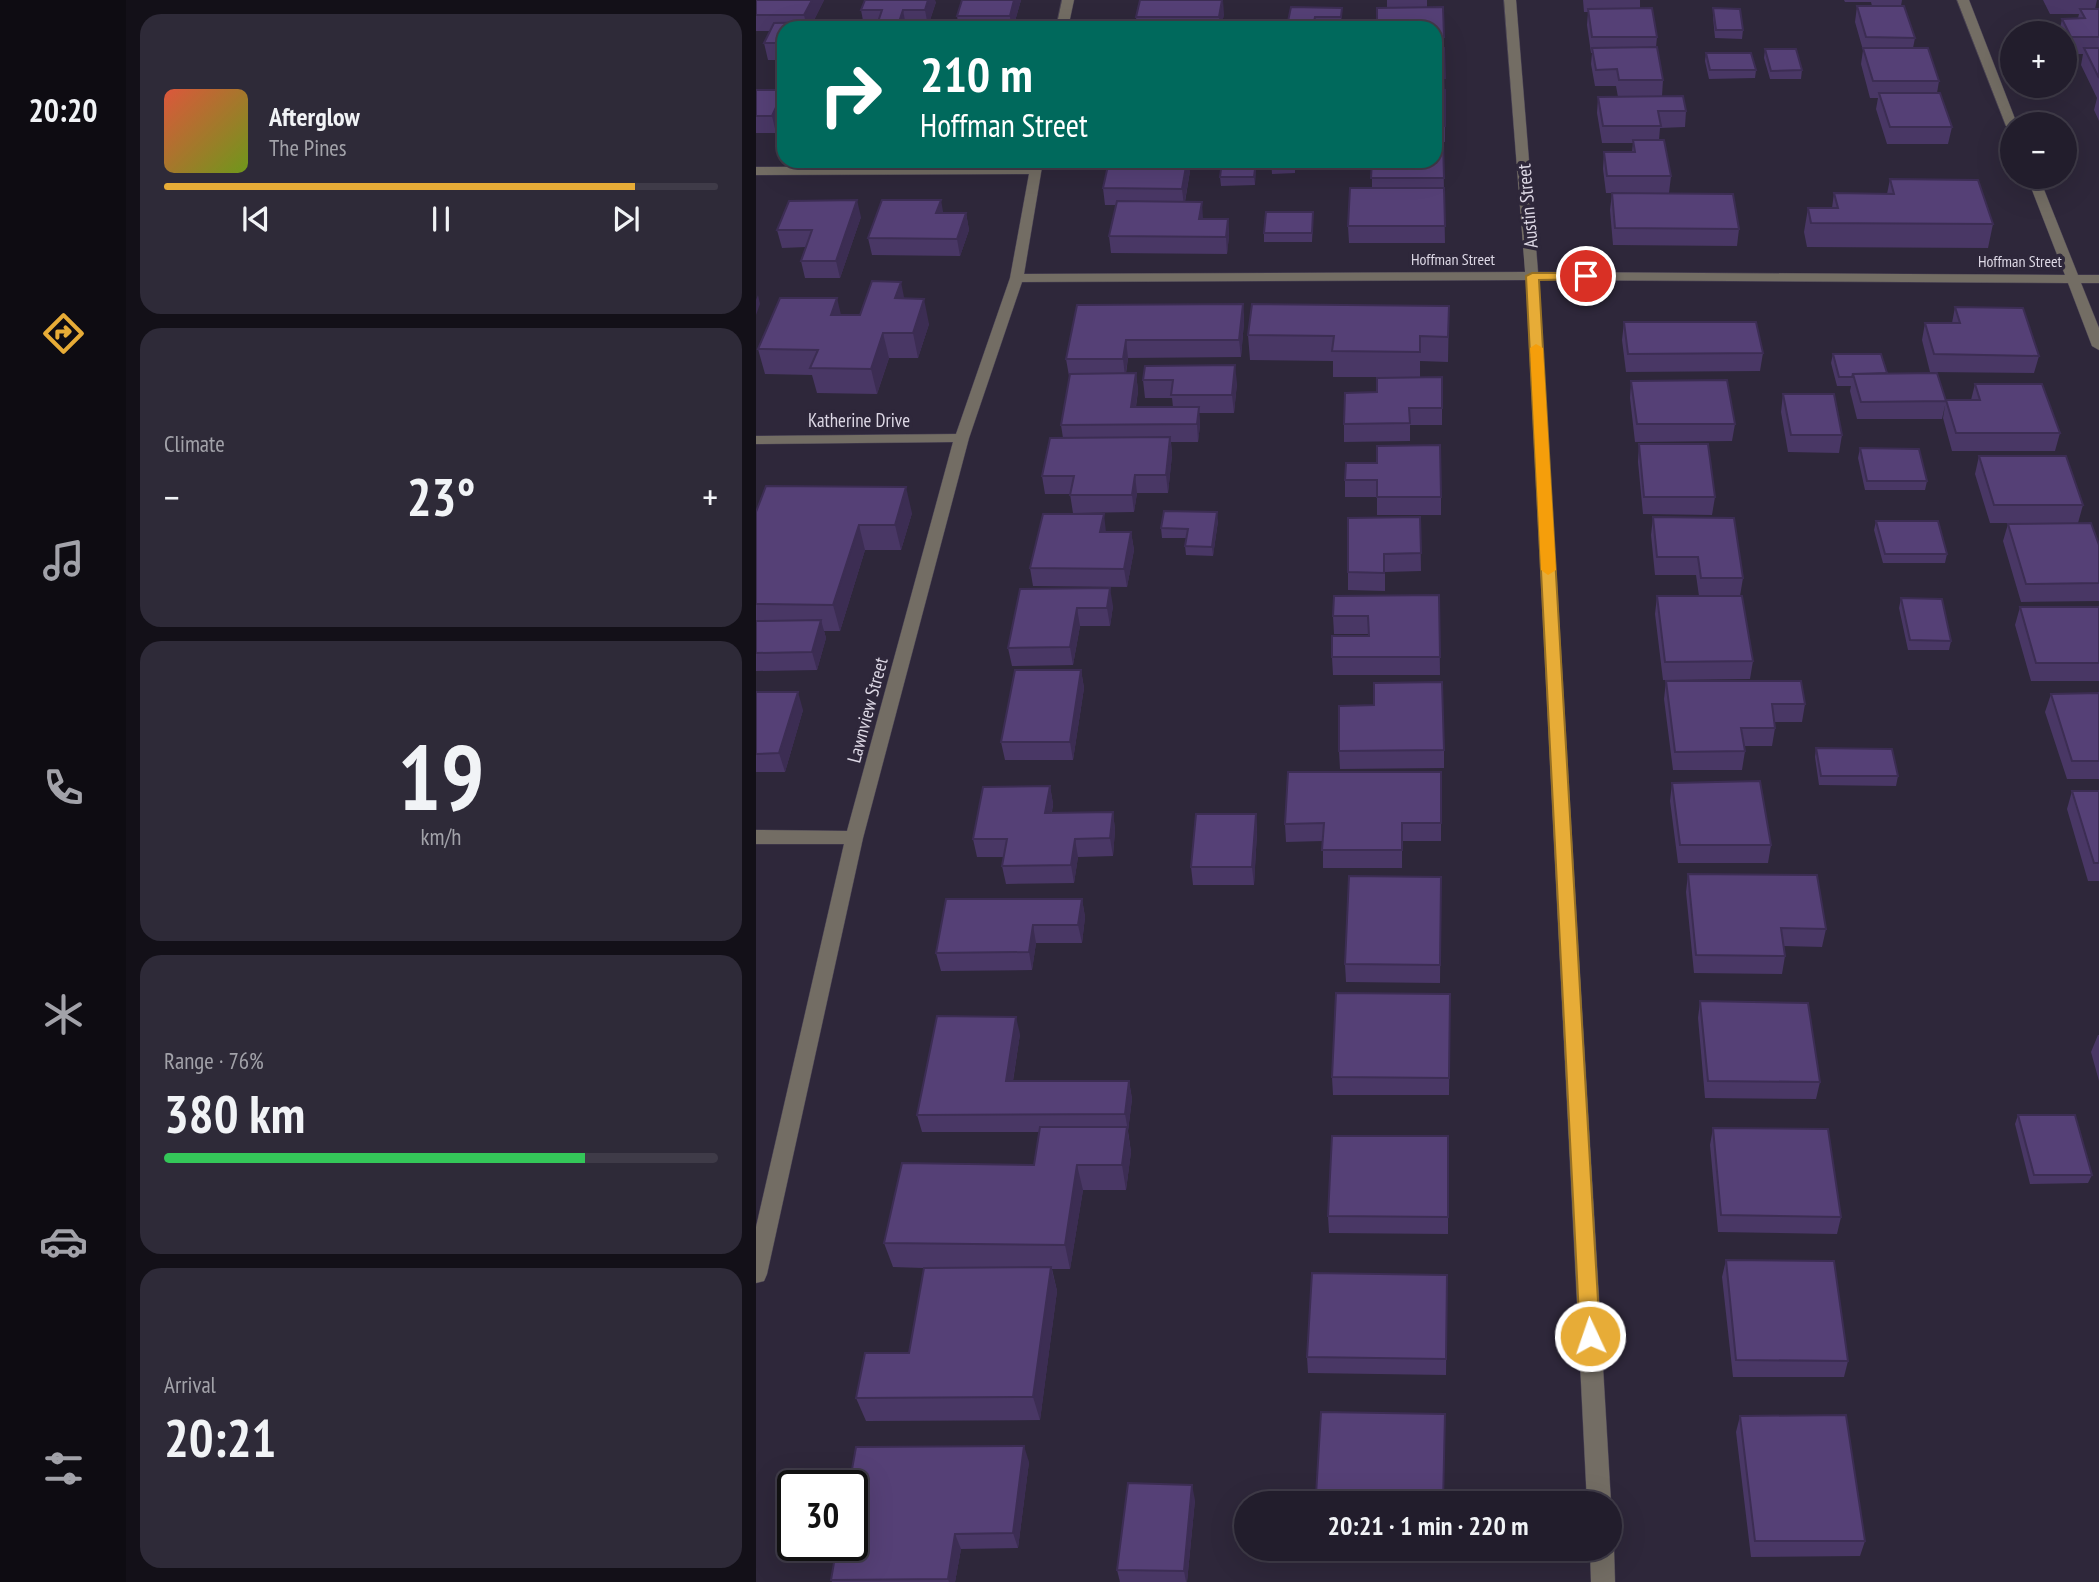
<!DOCTYPE html>
<meta charset="utf-8">
<style>
:root{--surface:#221d2c;--page:#2e2a38;--text:#f1f3f6;--muted:#a2a2a9;--line:#3f3b48;--accent:#e7ac37}
body{margin:0;font-family:"PT Sans Narrow",sans-serif;background:var(--page);color:var(--text);height:100vh;display:flex;flex-direction:column;font-size:26px;white-space:nowrap}
*{box-sizing:border-box;margin:0}
p{font-size:23px;color:var(--muted)}
.icon{flex:none;width:38px;height:38px;fill:none;stroke:currentColor;stroke-width:2;stroke-linecap:round;stroke-linejoin:round}
.map{position:relative;flex:1;overflow:hidden}
.side{display:flex;flex-direction:column;gap:14px;padding:14px;background:#131018;width:630px}
.side>*{flex:none}
.hud{position:absolute;left:21px;top:21px;width:665px;height:147px;border-radius:21px;box-shadow:0 7px 28px #0002,0 0 0 2px var(--line);background:#00695c;color:#fff;overflow:hidden}
.fabs{position:absolute;left:1244px;top:21px;display:grid;gap:14px}
.fabs a{display:grid;place-items:center;width:77px;height:77px;border-radius:50%;background:var(--surface);box-shadow:0 7px 28px #0002,0 0 0 2px var(--line);font-size:35px}
.speed{position:absolute;left:21px;top:1470px;display:flex;gap:14px;font-size:35px;font-weight:700;text-align:center}
.speed>*{display:grid;place-content:center;width:91px;height:91px;border-radius:50%;background:var(--surface);box-shadow:0 7px 28px #0002,0 0 0 2px var(--line);line-height:1}
.speed .limit{border:4px solid #111;border-radius:10px;background:#fff;color:#111}
.pin{position:absolute;display:grid;place-items:center;width:60px;height:60px;color:#fff;margin:-30px;border:4px solid #fff;border-radius:50%;box-shadow:0 2px 7px #0007}
.me{position:absolute;width:77px;margin:-38px;rotate:357deg;stroke-linejoin:round;filter:drop-shadow(0 0 5px #0008)}
.turn{display:flex;align-items:center;gap:24px;height:147px;padding:0 28px;font-size:32px}
.turn .icon{width:91px;height:91px;stroke-width:2.5}
.turn b{display:block;font-size:49px;line-height:60px}
.big{font-size:52px;font-weight:700;line-height:1.1}
.side .card{flex:1;display:flex;flex-direction:column;justify-content:center;gap:10px;min-width:0;padding:0 24px;border-radius:21px;background:var(--page)}
.side .dial{align-items:center;gap:0}
.dial b{font-size:91px;line-height:1}
.song{display:flex;align-items:center;gap:21px}
.cover{width:84px;height:84px;border-radius:10px;background:linear-gradient(135deg,hsl(10 70% 55%),hsl(80 70% 35%))}
.played{height:7px;border-radius:4px;background:linear-gradient(90deg,var(--accent) 85%,var(--line) 85%)}
.keys{display:flex;justify-content:space-around;direction:ltr}
.heat{display:flex;justify-content:space-between;align-items:center;font-size:38px;direction:ltr}
.charge{height:10px;border-radius:5px;background:linear-gradient(90deg,#34c759 76%,var(--line) 0)}
.trip{position:absolute;left:478px;top:1491px;width:388px;height:70px;border-radius:35px;background:var(--surface);box-shadow:0 7px 28px #0002,0 0 0 2px var(--line);font-weight:700;line-height:70px;text-align:center}
main{display:flex;flex:1;min-height:0}
.dock{display:flex;flex-direction:column;width:126px;justify-content:space-around;align-items:center;background:#0e0c12;color:var(--muted)}
.dock .icon{width:49px;height:49px}
.dock .current{color:var(--accent)}
.dock b{font-size:32px;color:var(--text)}
.map>svg:first-child{display:block}
</style>
<main>
<nav class="dock">
<b>20:20</b>
<svg class="icon current" aria-label="directions" viewBox="0 0 24 24"><path d="M12 3l9 9-9 9-9-9zM9 14v-3h6M13 9l2 2-2 2"/></svg>
<svg class="icon" aria-label="music" viewBox="0 0 24 24"><path d="M9 18V5l10-2v13"/><circle cx="6" cy="18" r="3"/><circle cx="16" cy="16" r="3"/></svg>
<svg class="icon" aria-label="phone" viewBox="0 0 24 24"><path d="M5 4h4l2 5-3 2q2 4 5 5l2-3 5 2v4C11 20 4 13 5 4z"/></svg>
<svg class="icon" aria-label="climate" viewBox="0 0 24 24"><path d="M12 3v18M4 7l16 10M4 17L20 7"/></svg>
<svg class="icon" aria-label="car" viewBox="0 0 24 24"><path d="M5 17H2v-5l4-1 3-4h7l3 4 3 1v5h-3M9 17h6M6 11h13"/><circle cx="7" cy="17" r="2"/><circle cx="17" cy="17" r="2"/></svg>
<svg class="icon" aria-label="filters" viewBox="0 0 24 24"><path d="M4 7h16M4 17h16"/><circle cx="9" cy="7" r="2"/><circle cx="15" cy="17" r="2"/></svg>
</nav>
<section class="side">
<div class="card">
<div class="song"><i class="cover"></i><div><b>Afterglow</b><p>The Pines</p></div></div>
<div class="played"></div>
<div class="keys"><svg class="icon" aria-label="previous" viewBox="0 0 24 24"><path d="M18 5L8 12l10 7zM5 5v14"/></svg><svg class="icon" aria-label="pause" viewBox="0 0 24 24"><path d="M8 5v14M16 5v14"/></svg><svg class="icon" aria-label="next" viewBox="0 0 24 24"><path d="M6 5l10 7-10 7zM19 5v14"/></svg></div>
</div>
<div class="card"><p>Climate</p>
<div class="heat"><a>−</a><b class="big">23°</b><a>+</a></div>
</div>
<div class="card dial"><b>19</b><p>km/h</p></div>
<div class="card"><p>Range · 76%</p><b class="big">380 km</b><div class="charge"></div></div>
<div class="card"><p>Arrival</p><b class="big">20:21</b></div>
</section>
<div class="map">
<svg width="1343" height="1582" viewBox="0 0 1343 1582">
<rect width="100%" height="100%" fill="#2e273a"/>
<g fill="none" stroke-linecap="round" stroke-linejoin="round">
<!-- minor casing -->
<g stroke="#4a4355" stroke-width="1">
<path id="minor" d="M306,0H318L312,28H300Z
M748,0H760L782,272L1309,275L1271,177H1283L1322,275H1343V283H1325L1343,328V350L1336,346L1312,283L783,280L855,1503L854,1504L831,1503L770,280L266,282L213,438L107,838L11,1274L8,1281L0,1283V1227L88,844H0V830L91,831L197,442L0,444V436L200,434L254,278L273,174L0,175V167L274,166L275,161H287L268,274L769,272Z
M1201,0H1213L1261,124H1256V130L1250,126Z
M854,1541L858,1549L859,1582H835L834,1549H854Z"/>
</g>
<!-- minor -->
<use href="#minor" fill="#736d64" fill-rule="evenodd"/>
</g>
<!-- wall -->
<path fill="#493765" d="M0,0H68L57,22L28,28V60H12L8,43L14,31H0Z
M265,0L257,28H203L201,16Z
M631,0H671V8L687,7L689,126V142H687L689,243H593L592,226L616,188V161H679V28L631,8Z
M827,0H884V8L901,37L900,47L907,80L906,96L930,111L929,127L904,128L903,140L915,176L913,193L983,229L981,246L857,245L854,210L856,193H850L847,169L848,152H876L877,143H846L841,113L842,97H862L860,86H839L835,64L836,53H835L831,25L832,12H828Z
M1088,0H1146L1145,6L1159,38L1157,48L1183,81L1181,93L1196,127L1192,144H1131L1120,109L1122,98H1114L1105,64L1107,50L1099,22L1101,6H1116L1115,2H1089Z
M1287,0H1341L1339,9H1343V121L1338,110L1341,98L1325,65L1327,54H1311L1309,49V33H1303L1306,19L1322,18L1323,14H1294Z
M180,2L172,26H150V28H123L122,26H108L105,10Z
M586,8L585,26L559,25V28H531V26Z
M957,8L987,30L986,39L959,38L957,17Z
M468,14L465,28H381L380,17Z
M1009,49L1046,70L1045,79H1014L1008,58Z
M950,53L1000,70L999,78L953,79L949,61Z
M0,90H28V115L20,133H0Z
M466,161H500L499,185L465,186L464,177Z
M515,161H539V173L516,174Z
M434,171L429,202L447,219H472L473,236L471,254L355,253L353,236L360,205H349L347,188Z
M1134,179L1237,224L1232,248L1051,247L1048,232L1052,208H1076L1078,193L1131,194Z
M187,213H210L213,230L204,256L116,255L112,238Z
M105,217L84,278H49L45,261L50,247L26,248L21,230Z
M557,221L556,242H508V233Z
M149,298L173,324L162,358H133L121,394L61,393L56,375L9,374L2,349L85,315H104Z
M487,304L488,322L485,357L372,358L370,374L380,373L382,391L380,407H417L416,398H389L387,380L389,366L481,383L478,413H443L444,425L442,442H415L416,455L412,493H381L378,512L317,513L314,494H289L286,476L307,438L305,425L314,376H313L310,359Z
M693,306L692,362L664,361V377L686,408V425H654V441L588,442V424L621,392L650,377H577V361L494,360L492,335Z
M1199,307L1283,356L1278,373L1174,372L1166,340L1169,323H1196Z
M868,322L1007,353L1004,371L870,372L866,340Z
M1077,354L1131,373L1190,401L1186,419H1101L1094,391L1095,386H1081L1075,363Z
M875,381L979,424L976,441L879,442L874,398Z
M1219,384L1304,433L1299,451H1196L1187,418L1190,400H1215Z
M1027,394L1086,435L1083,453L1032,452L1025,412Z
M883,444L959,497L956,515L887,514L882,462Z
M1104,448L1171,481L1169,490H1109L1102,458Z
M1223,456L1327,505L1322,523H1234L1219,474Z
M621,463L685,497V515H621V497H589V480Z
M0,512L156,513L145,550H109L84,631H68L70,638L61,670L0,671Z
M664,517L665,571L629,572V591L592,590V572Z
M897,517L987,578L984,596L997,661L994,679L907,680L899,614L901,596H983H943L940,575H899L895,535Z
M462,521L457,556L430,555L429,546L431,538H406L405,528Z
M1120,521L1191,554L1189,563H1127L1118,530Z
M1252,524L1343,545V601L1265,602L1247,541Z
M350,532H375L378,550L371,587L277,586L274,568Z
M264,589L357,606L354,626H324L317,665L256,666L252,648Z
M683,595L684,675H577L576,657L613,636V634H578L577,616Z
M1145,598L1195,641L1193,650H1152L1143,608Z
M1264,607H1343V681H1275L1259,625Z
M325,670L328,688L317,760H249L245,742Z
M910,681L1049,704L1046,722H1019V728L1016,746H988L989,751L986,770H917L908,699Z
M0,692L47,710L29,772H0Z
M1343,693V779H1311L1289,712L1295,694Z
M1060,748L1142,776L1140,786L1063,785L1059,757Z
M688,750V768L584,769L583,751Z
M685,772V841H646V868H567V841L530,842L529,824Z
M916,783L1015,845L1012,863H922L914,801Z
M294,786L297,804L296,812H357L359,830L357,856L322,857L318,883L250,884L246,866L248,857H221L217,839Z
M1316,791H1343V881H1332L1311,809Z
M500,814L501,832L498,885H437L435,867Z
M932,874L1070,929L1066,947L1028,946L1029,956L1026,974L938,973L930,892Z
M685,877L684,983L590,982L589,964Z
M326,899L329,917L326,943H280L276,970L185,971L180,953Z
M694,994L693,1095H577L576,1077Z
M944,1001L1064,1082L1060,1099L949,1098L942,1018Z
M264,1034L257,1081H373L376,1099L372,1131L375,1152L370,1190H327L314,1269H296L301,1291L284,1420L110,1421L100,1398L153,1353L168,1268L137,1267L128,1243L278,1165L284,1132H166L161,1115Z
M1342,1035H1343V1081L1335,1052Z
M1262,1115L1336,1175L1332,1183L1274,1184L1259,1124Z
M957,1128L1085,1217L1081,1234L962,1232L954,1145Z
M692,1136V1234L573,1233L572,1216Z
M970,1260L1092,1361L1088,1377H977L966,1277Z
M691,1275L690,1375L552,1373L551,1357Z
M565,1412L687,1503H561L560,1495Z
M984,1416L1109,1541L1104,1556L995,1557L980,1432Z
M273,1462L262,1548L205,1549L199,1582H76L75,1580Z
M439,1500L431,1582H364L361,1570Z
M601,1549H687V1556L601,1555Z"/>
<!-- shaded-wall -->
<path fill="#3c2d53" d="M56,0H68L54,28H51L48,15Z
M172,0H179L180,2L172,26L169,10Z
M258,0H265L257,28H255L254,16Z
M467,0L468,14L465,28H464L463,17Z
M147,10L150,26V28H144L143,22Z
M28,90V115L20,133L16,116Z
M431,161H433L434,171L428,206L426,189Z
M500,161L499,185L498,177Z
M101,200L105,217L84,278L80,261Z
M185,200L188,217L180,213Z
M446,202L447,219H443Z
M210,213L213,230L204,256L201,239Z
M472,219L473,236L471,254L470,237Z
M145,282L150,307L139,298Z
M2,295L4,304L0,315V300Z
M81,298L87,323L75,315Z
M168,299L173,324L162,358L157,333Z
M487,304L488,322L485,357L483,340Z
M127,333L133,358L121,394L115,369Z
M370,340L372,358L369,376L367,359Z
M479,365L481,383L478,413L476,395Z
M380,373L382,391L377,425L375,407Z
M443,407L444,425L442,442L441,424Z
M414,437L416,455L412,493L410,475Z
M379,475L381,493L378,512L376,495Z
M150,487L156,513L145,550L139,525Z
M461,512L462,521L457,556L456,547Z
M348,514L350,532H344Z
M103,525L109,550L84,631L77,605Z
M375,532L378,550L371,587L368,569Z
M354,588L357,606L354,626L351,608Z
M321,608L324,626L317,665L314,647Z
M65,620L70,638L61,670L56,652Z
M325,670L328,688L317,760L314,742Z
M42,692L47,710L29,772L23,753Z
M294,786L297,804L292,831L289,813Z
M357,812L359,830L357,856L354,838Z
M500,814L501,832L498,885L496,867Z
M319,839L322,857L318,883L315,865Z
M326,899L329,917L326,943L322,925Z
M277,925L280,943L276,970L273,952Z
M260,1017L264,1034L254,1099L250,1081Z
M373,1081L376,1099L372,1131L369,1114Z
M371,1127L375,1152L370,1190L366,1165Z
M321,1165L327,1190L314,1269L309,1245Z
M295,1267L301,1291L284,1420L277,1397Z
M268,1446L273,1462L262,1548L257,1533Z
M436,1485L439,1500L431,1582H430L428,1571Z
M199,1534L205,1549L199,1582H193L192,1579Z"/>
<!-- building -->
<path fill="#554076" stroke="#3c2d53" stroke-width="2" d="M0,0H56L48,15H0Z
M109,0H172L169,10H147L143,22H122L126,10H105Z
M206,0H258L254,16H201Z
M384,0H466L463,17H380Z
M1101,6H1148L1159,38L1110,37Z
M535,7L586,8L585,17H559L557,26H531Z
M687,7L688,37H679V28H621V8Z
M896,8L901,37H836L832,9Z
M957,8L984,9L987,30H960Z
M1324,9H1343V37H1315L1306,19L1329,18Z
M75,22L73,28H28V43H8L18,23Z
M901,47L907,80H863L861,69L840,70L836,48Z
M679,48H688L689,78H679Z
M1107,48H1172L1183,81H1117Z
M1328,48H1343V78Z
M1009,49H1040L1046,70L1015,71Z
M950,53H995L1000,70H954Z
M0,90H28L16,116H0Z
M679,90H689V126H679Z
M1123,93H1184L1196,127H1134Z
M927,96L930,111H902L905,126H847L842,97Z
M679,139H687L688,178H615L616,161H679Z
M877,140H908L915,176H851L848,152H879Z
M353,161H431L426,189L347,188Z
M466,161H500L498,177H464Z
M515,161H539V164L515,165Z
M1134,179L1222,180L1237,224L1055,223L1052,208H1082L1078,193L1138,194Z
M594,188H688L689,226H592Z
M856,193L977,194L983,229L859,228Z
M101,200L80,261H45L56,230H21L33,201Z
M126,200H185L180,213H210L201,239L112,238Z
M361,201L446,202L443,219H472L470,237L353,236Z
M510,212H557L556,233H508Z
M116,281L145,282L139,298L168,299L157,333H127L115,369L54,368L62,350L2,349L24,298H81L75,315H104Z
M487,304L483,340H370L367,359H310L321,305Z
M496,304L693,306L692,337L664,336V352L576,351L578,336L492,335Z
M1199,307L1267,308L1283,356L1178,354L1169,323H1204Z
M868,322H1000L1007,353L872,354Z
M1077,354H1125L1131,373L1097,374L1096,377H1083Z
M479,365L476,395H415L417,380H387L389,366Z
M380,373L375,407H443L441,424L305,425L314,374Z
M1181,373L1190,401L1105,402L1097,374Z
M686,377V408H653L654,423L588,424L589,393L621,392V378Z
M971,380L979,424H881L875,381Z
M1219,384H1286L1304,433H1200L1190,400H1224Z
M1027,394H1078L1086,435H1035Z
M414,437L410,475H379L376,495H314L318,476H286L294,438Z
M883,444H952L959,497H888Z
M684,445L685,497H621V480H589L590,463H621V446Z
M1104,448L1163,449L1171,481H1111Z
M1223,456H1310L1327,505H1238Z
M10,486L150,487L139,525H103L77,605L0,604V512Z
M408,511L461,512L456,547L429,546L432,529L405,528Z
M287,514H348L344,532H375L368,569L274,568Z
M664,517L665,553L628,554V573L592,572V518Z
M897,517L978,518L987,578H945L942,557H901Z
M1120,521H1182L1191,554H1129Z
M1335,523L1343,545V583L1270,584L1252,524Z
M354,588L351,608H321L314,647L252,648L264,589Z
M683,595L684,657H576V636H613L612,616H577L578,596Z
M901,596H986L997,661L909,662Z
M1145,598L1186,599L1195,641L1154,640Z
M1264,607H1343V663H1280Z
M65,620L56,652L0,653V621Z
M259,670H325L314,742H245Z
M910,681H1045L1049,704H1016L1019,728H985L989,751L919,752Z
M686,682L688,750L583,751V706L618,705V683Z
M0,692H42L23,753L0,754Z
M1343,693V761H1316L1295,694Z
M1060,748L1136,749L1142,776H1065Z
M532,772H685V823H646V850H566L568,823L529,824Z
M1004,781L1015,845H924L916,783Z
M294,786L289,813L357,812L354,838L319,839L315,865L246,866L251,839H217L227,787Z
M1316,791H1343V863H1338Z
M440,814H500L496,867H435Z
M932,874L1061,875L1070,929L1025,928L1029,956L940,955Z
M593,876L685,877L684,965L589,964Z
M190,899H326L322,925H277L273,952L180,953Z
M580,993L694,994L693,1078L576,1077Z
M944,1001L1052,1003L1064,1082L952,1081Z
M181,1016L260,1017L250,1081H373L369,1114L161,1115Z
M1262,1115H1319L1336,1175H1278Z
M284,1127H371L366,1165H321L309,1245L128,1243L146,1163L278,1165Z
M957,1128L1072,1129L1085,1217L965,1215Z
M576,1136H692V1217L572,1216Z
M970,1260L1078,1261L1092,1361L980,1360Z
M295,1267L277,1397L100,1398L109,1353H153L168,1268Z
M556,1273L691,1275L690,1359L551,1357Z
M565,1412L689,1414L687,1503H602L603,1496L560,1495Z
M1090,1415L1109,1541H999L984,1416Z
M268,1446L257,1533L199,1534L192,1579L75,1580L81,1545H96V1486H93L100,1447Z
M372,1483L436,1485L428,1571L361,1570Z"/>
<!-- route -->
<path fill="#e7ac37" stroke="#967024" stroke-width="2" d="M830,273L835,274V279L783,280L844,1336L841,1342L834,1345L827,1342L824,1336L770,276L776,273Z"/>
<!-- slow -->
<path fill="#f59e0b" d="M780,344L787,348L800,570L792,575L785,570L774,348Z"/>
<g text-anchor="middle" dominant-baseline="central" stroke-width="7" stroke-linejoin="round" paint-order="stroke">
<!-- far-street labels -->
<g font-size="16" fill="#ddd8e5" stroke="#2e273a">
<text x="697" y="259">Hoffman Street</text>
<text x="1264" y="261">Hoffman Street</text>
</g>
<!-- street labels -->
<g font-size="19" fill="#ddd8e5" stroke="#2e273a">
<text transform="translate(771 206) rotate(-95)">Austin Street</text>
<text x="103" y="420">Katherine Drive</text>
<text transform="translate(111 710) rotate(-75)">Lawnview Street</text>
</g>
</g>
</svg>
<div class="fabs">
<a>+</a>
<a>−</a>
</div>
<div class="speed"><div class="limit">30</div></div>
<div class="pin" style="left:830px;top:276px;background:#d93025"><svg class="icon" aria-label="arrive" viewBox="0 0 24 24"><path d="M6 21V4h12l-3 4 3 4H6"/></svg></div>
<svg class="me" style="left:834px;top:1336px" viewBox="-20 -20 40 40"><circle r="17" fill="#e7ac37" stroke="#fff" stroke-width="3"/><path d="M0-11L8 9 0 5-8 9z" fill="#fff"/></svg>
<div class="trip">20:21 · 1 min · 220 m</div>
<div class="hud">
<div class="turn"><svg class="icon" aria-label="right" viewBox="0 0 24 24"><path d="M7 20v-9h11M14 6l5 5-5 5"/></svg><div><b>210 m</b>Hoffman Street</div></div>
</div>
</div>
</main>
